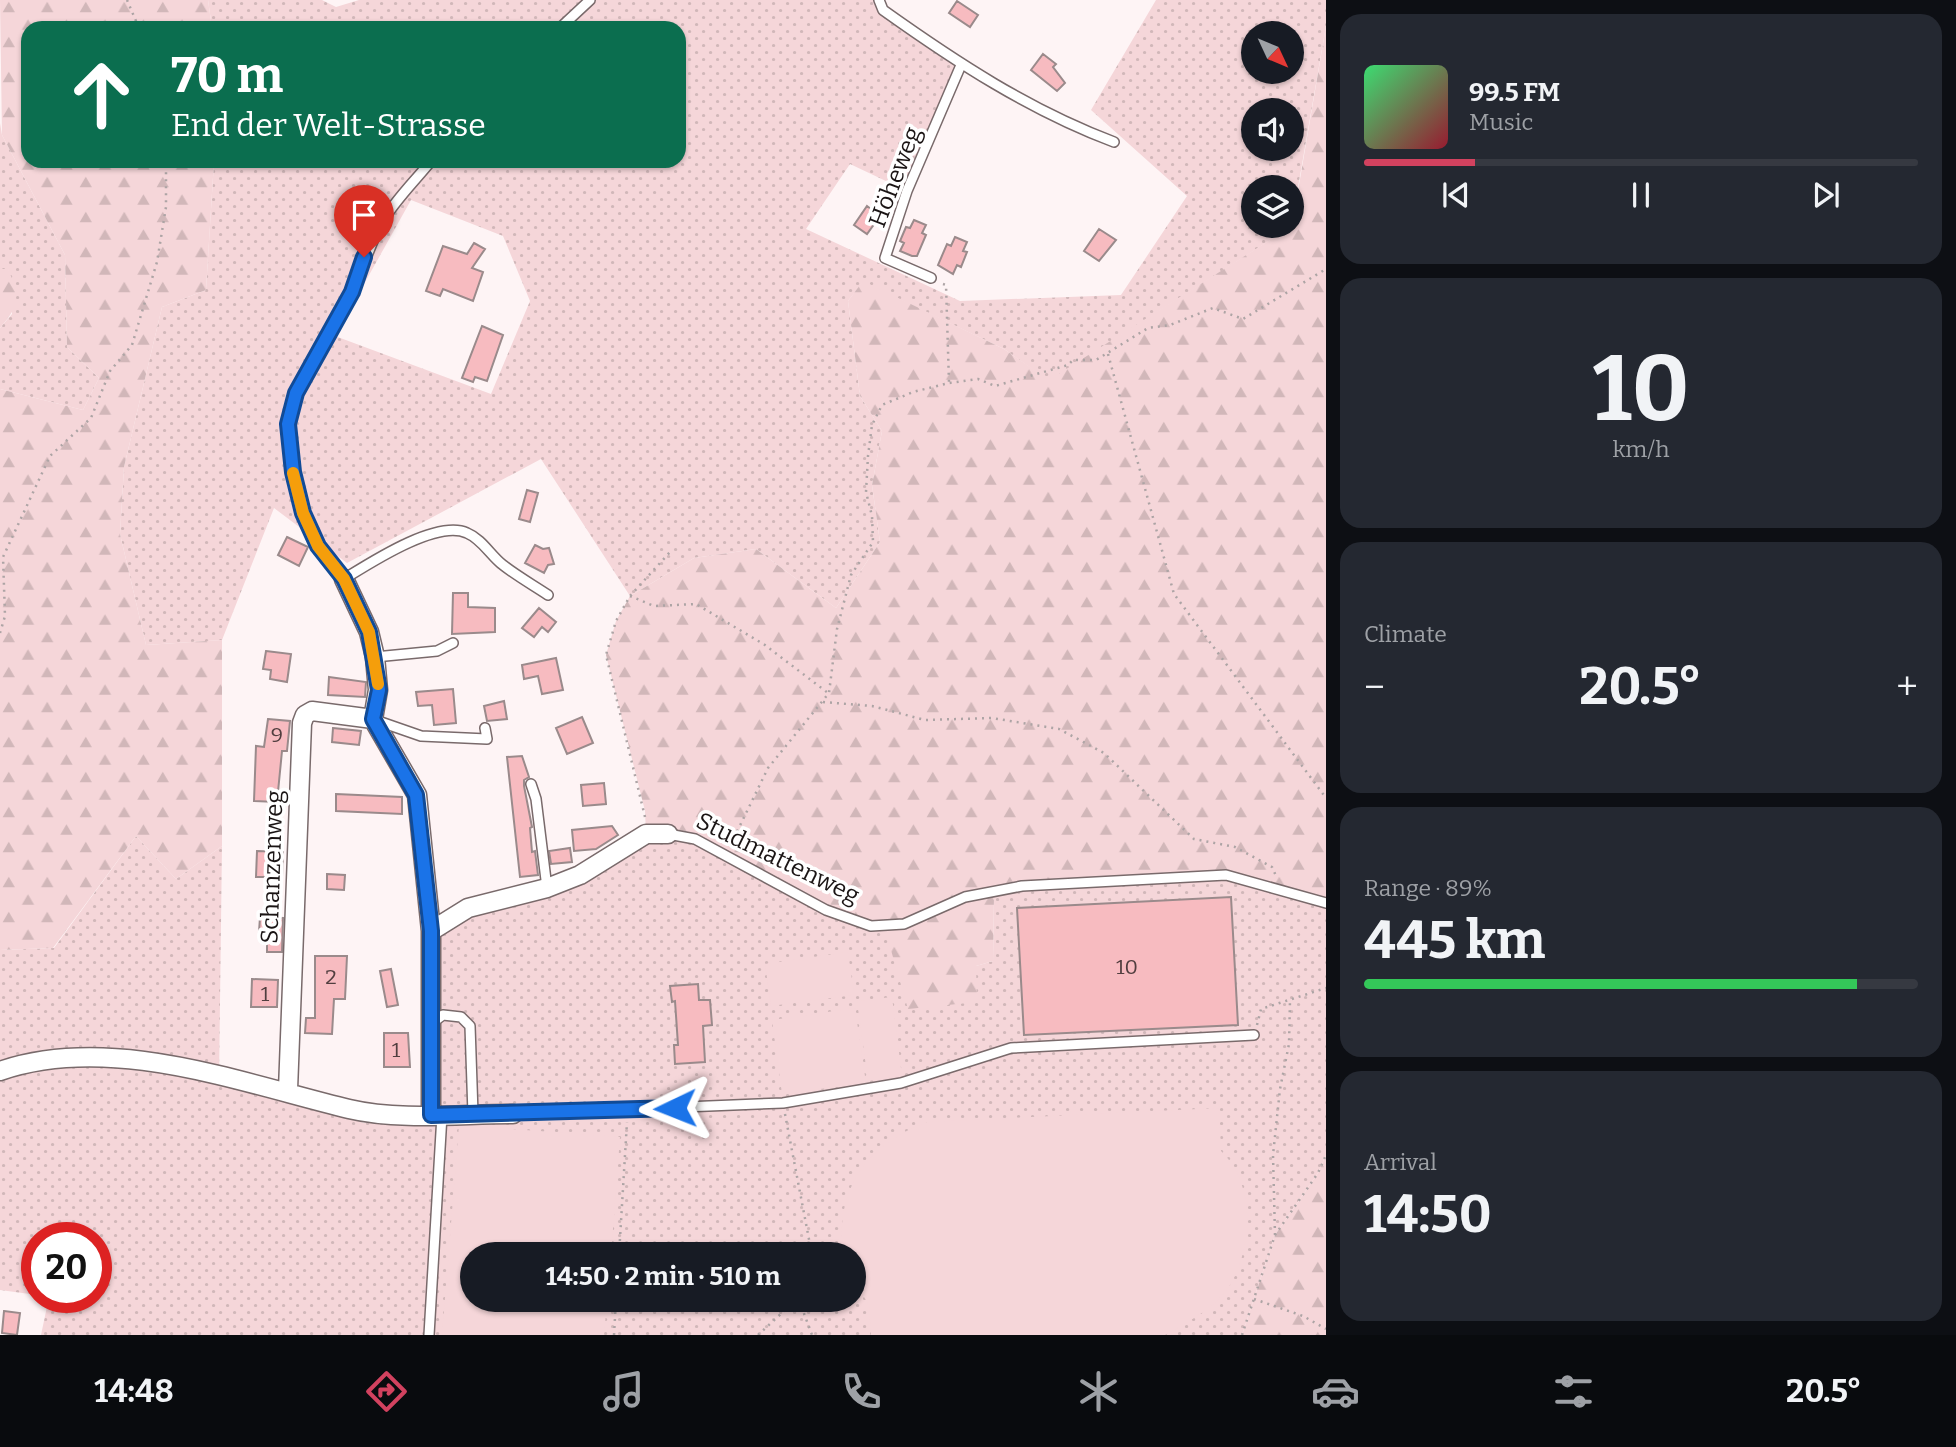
<!DOCTYPE html>
<meta charset="utf-8">
<style>
:root{--surface:#171b24;--page:#242831;--text:#f1f3f6;--muted:#9ea1a6;--line:#363941;--accent:#d2425f}
body{margin:0;font-family:Bitter,serif;background:var(--page);color:var(--text);height:100vh;display:flex;flex-direction:column;font-size:26px;white-space:nowrap}
*{box-sizing:border-box;margin:0}
p{font-size:23px;color:var(--muted)}
.icon{flex:none;width:38px;height:38px;fill:none;stroke:currentColor;stroke-width:2;stroke-linecap:round;stroke-linejoin:round}
.map{position:relative;flex:1;overflow:hidden}
.sheet{display:flex;flex-direction:column;gap:14px;padding:14px;background:#0d0f14;width:630px}
.sheet>*{flex:none}
.top-card{position:absolute;left:21px;top:21px;width:665px;height:147px;border-radius:21px;box-shadow:0 2px 5px #0004;background:#0b6e4f;color:#fff;overflow:hidden}
.needle{width:46px;rotate:134deg}
.buttons{position:absolute;left:1241px;top:21px;display:grid;gap:14px}
.buttons a{display:grid;place-items:center;width:63px;height:63px;border-radius:50%;background:var(--surface);box-shadow:0 2px 5px #0004;font-size:35px}
.speed{position:absolute;left:21px;top:1222px;display:flex;gap:14px;font-size:35px;font-weight:700;text-align:center}
.speed>*{display:grid;place-content:center;width:91px;height:91px;border-radius:50%;background:var(--surface);box-shadow:0 2px 5px #0004;line-height:1}
.speed .limit{border:10px solid #d22;background:#fff;color:#111}
.pin{position:absolute;display:grid;place-items:center;width:60px;height:60px;color:#fff;margin:-72px -30px;border-radius:50% 50% 50% 0;rotate:-45deg;box-shadow:0 0 7px #0007}
.pin .icon{rotate:45deg}
.me{position:absolute;width:77px;margin:-38px;rotate:268deg;stroke-linejoin:round;filter:drop-shadow(0 0 5px #0008)}
.turn{display:flex;align-items:center;gap:24px;height:147px;padding:0 35px;font-size:32px}
.turn .icon{width:91px;height:91px;stroke-width:2.5}
.turn b{display:block;font-size:49px;line-height:60px}
.big{font-size:52px;font-weight:700;line-height:1.1}
.sheet .card{flex:1;display:flex;flex-direction:column;justify-content:center;gap:10px;min-width:0;padding:0 24px;border-radius:21px;background:var(--page)}
.sheet .dial{align-items:center;gap:0}
.dial b{font-size:91px;line-height:1}
.song{display:flex;align-items:center;gap:21px}
.cover{width:84px;height:84px;border-radius:10px;background:linear-gradient(135deg,hsl(140 70% 55%),hsl(350 70% 35%))}
.played{height:7px;border-radius:4px;background:linear-gradient(90deg,var(--accent) 20%,var(--line) 20%)}
.keys{display:flex;justify-content:space-around;direction:ltr}
.heat{display:flex;justify-content:space-between;align-items:center;font-size:38px;direction:ltr}
.charge{height:10px;border-radius:5px;background:linear-gradient(90deg,#34c759 89%,var(--line) 0)}
.trip{position:absolute;left:460px;top:1242px;width:406px;height:70px;border-radius:35px;background:var(--surface);box-shadow:0 2px 5px #0004;font-weight:700;line-height:70px;text-align:center}
.tabs{display:flex;height:112px;justify-content:space-around;align-items:center;background:#090b0e;color:var(--muted)}
.tabs .icon{width:49px;height:49px}
.tabs .current{color:var(--accent)}
.tabs b{font-size:32px;color:var(--text)}
main{display:flex;flex:1;min-height:0}
.map>svg:first-child{display:block}
</style>
<main>
<div class="map">
<svg width="1326" height="1335" viewBox="0 0 1326 1335">
<defs>
<pattern id="green-dots" width="8" height="8" patternUnits="userSpaceOnUse" patternTransform="scale(1.75)"><rect width="8" height="8" fill="#f5d6d9"/><path d="M2 2h.1M6 6h.1" fill="none" stroke="#d1b7b9" stroke-width="1.8" stroke-linecap="round"/></pattern>
<pattern id="forest-firs" width="22" height="20" patternUnits="userSpaceOnUse" patternTransform="scale(1.75)"><rect width="22" height="20" fill="#f5d6d9"/><path d="M5 1l3.5 6h-7zM16 11l3.5 6h-7z" fill="#d1b7b9"/></pattern>
</defs>
<rect width="100%" height="100%" fill="#fef4f5"/>
<!-- green -->
<path fill="url(#green-dots)" fill-rule="evenodd" d="M208,0H322L336,7L359,0H879L883,10L961,65L907,191L850,164L806,229L960,301L1121,295L1187,196L1091,110L1156,0H1326V26L1292,222V187H1253V226L1291,227L1049,381L1004,349L863,282L848,301L860,396L882,431L872,485L880,542L836,608L756,549L694,558L630,596L541,459L347,563L274,508L222,640L146,645L120,534L124,467L162,307L206,290L214,161H679V28H212ZM1253,33H1292V72H1253ZM1253,110H1292V149H1253ZM411,200L503,236L530,301L491,394L335,336Z
M0,123L2,135L65,255L67,347L99,378L83,410L0,389V328L12,314L8,269H0Z
M646,834L695,839L976,966L993,961L994,897L1022,886L1226,875L1326,903V1155L1318,1173L1275,1235L1242,1335H41L49,1297H96V1237H37V1295L0,1290V950L54,948L136,836L176,879L222,846L219,1081L284,1097L364,1123L441,1122L431,1115V931L450,917L547,888ZM472,1255H854V1300H472Z"/>
<!-- forest -->
<path fill="url(#forest-firs)" d="M0,0H208L212,28H28V161H214L206,290L162,307L124,467L120,534L146,645L222,640V846L176,879L136,836L53,948L0,950V389L83,410L99,378L67,347L65,255L2,135Z
M1326,26V903L1226,875L1022,886L994,897L993,961L976,966L977,1002L908,1009L884,926L852,922L695,839L646,834L645,811L606,655L616,621L630,596L694,558L756,549L836,608L880,542L872,485L882,431L860,396L848,301L863,281L1004,349L1049,380L1292,226Z
M0,269H8C20,296 20,305 0,328Z
M1326,1155V1335H1242L1275,1235L1318,1173Z"/>
<!-- pitch -->
<path fill="#f5d6d9" d="M848,952L854,995L771,1006L765,964Z
M892,997L902,1076L868,1081L857,1001Z
M855,1008L866,1083L782,1094L772,1020Z
M1219,1108L1221,1151C1255,1184 1253,1242 1232,1282C1218,1307 1188,1322 1165,1335H871L869,1305L854,1281V1255H844L843,1252C835,1188 868,1144 927,1122Z
M459,1125L620,1137L611,1255H472V1300H607L604,1335H442Z"/>
<!-- building -->
<path fill="#f7bbc0" stroke="#9a8a8b" stroke-width="2" d="M957,1L978,15L970,27L949,13Z
M1043,54L1056,64L1053,67L1065,83L1057,91L1031,70Z
M867,206L880,216L867,234L854,225Z
M914,220L926,225L922,233L926,235L917,256H912L900,251L904,243L900,241L906,227L910,228Z
M1099,229L1116,240L1099,261L1084,251Z
M955,237L967,242L963,251L967,252L961,267L957,265L953,274L938,265L947,244L951,246Z
M474,243L485,249L472,268L483,272L473,301L443,289L440,296L426,291L443,246L467,254Z
M482,326L503,335L487,381L475,377L473,382L462,378Z
M527,490L538,493L530,522L519,519Z
M287,537L308,547L299,566L278,555Z
M535,545L543,549L549,548L554,564L548,565L544,573L525,563Z
M453,593H468V607L495,608V632L452,634Z
M539,608L556,622L548,632L542,627L534,637L522,628Z
M266,651L291,654L287,682L270,679L271,670L263,669Z
M556,658L563,690L542,694L538,676L524,679L522,665Z
M329,677L366,682L365,697L328,695Z
M453,689L456,723L434,725L432,705L418,706L416,692Z
M504,701L507,719L487,721L484,706Z
M582,717L593,743L567,754L556,728Z
M268,719L290,721L287,751H282L277,802L254,801L256,746L264,747Z
M333,728L361,731L359,745L332,742Z
M522,756L529,777L524,780V786L532,827L530,828L532,852L535,851L538,875L520,877L507,757Z
M604,783L606,804L583,806L581,785Z
M336,794L402,797V814L336,811Z
M612,826L618,835L596,849L574,851L572,830Z
M570,848L572,862L551,864L549,851Z
M257,851L283,852L282,877H256Z
M327,874L345,875L344,890L327,889Z
M1231,897L1238,1025L1024,1035L1017,908Z
M260,917L283,918L282,952H267V931L259,932Z
M315,956H347L345,999H334L332,1034L305,1033L306,1018H315Z
M391,969L398,1005L387,1007L380,971Z
M252,979L278,980L277,1007H251Z
M698,984L699,1000H710L712,1025L703,1026L705,1062L675,1064L674,1045H678L675,1001L672,1002L670,986Z
M384,1033H408L410,1067H384Z
M4,1311L20,1313L17,1335L2,1333Z"/>
<g fill="none" stroke-linecap="round" stroke-linejoin="round">
<!-- service casing -->
<g stroke="#796a6b" stroke-width="12">
<path id="service" d="M879,0L883,10C956,62 1029,110 1114,142
M560,28L590,0
M431,161C415,181 394,201 381,224C369,246 363,270 352,293C335,326 311,355 297,390C278,435 294,504 318,545C325,557 335,568 344,579C370,563 437,519 467,533C482,539 491,556 503,565C517,576 533,585 548,595
M931,278L885,258L907,191L961,65
M375,657L437,651L453,643
M375,720L421,736L487,739L485,728
M531,784L536,799L547,888
M668,834L695,839L826,910L871,926L904,924L965,897L1022,886L1226,875L1326,903
M432,1023L443,1015L461,1017L470,1026L473,1114
M513,1114L783,1103L901,1083L1011,1048L1254,1035
M429,1335L442,1115"/>
</g>
<!-- minor casing -->
<g stroke="#796a6b" stroke-width="21">
<path id="minor" d="M344,579L369,632L375,657L378,690L373,719L417,795L431,931V1115
M431,931L468,908L547,888L580,875L646,834H668
M0,1071C111,1033 241,1083 349,1109C400,1121 460,1114 513,1114
M288,1090L302,723L305,715L312,711L373,719"/>
</g>
<!-- path -->
<path stroke="#ada4a5" stroke-width="2.5" stroke-dasharray="2 5" stroke-linecap="butt" d="M127,0L139,28
M943,284L946,285L949,383
M1108,354L1174,594L1326,798
M630,596L654,606L696,604L765,645L828,693
M0,633L5,616L3,557L50,456L91,418L110,371L132,345L157,262L166,207V161
M823,702L872,706L925,720L992,718L1059,729L1104,753L1194,839L1235,847L1272,867L1276,876
M645,817L606,655L616,621L630,596L670,552
M731,844L768,768L829,693L837,629L851,575L873,542L872,516L866,492L868,456L872,425L882,405L913,392L949,383L978,379L995,386L1068,365L1073,360H1096L1148,328L1170,325L1213,308L1243,319L1326,269
M1257,1025L1261,1009L1326,988
M785,1114L812,1255
M1275,1235L1273,1155L1280,1089L1289,1044L1290,1000
M619,1255L627,1122
M1254,1299L1303,1316L1326,1329
M799,1300L812,1335
M614,1335L616,1300
M758,1335L796,1300
M1242,1335L1275,1235L1318,1173L1326,1155"/>
<!-- service -->
<use href="#service" stroke="#fff" stroke-width="9"/>
<!-- minor -->
<use href="#minor" stroke="#fff" stroke-width="18"/>
</g>
<g fill="none" stroke-linecap="round" stroke-linejoin="round">
<!-- route casing -->
<g stroke="#114b97" stroke-width="18">
<path id="route" d="M364,257L352,292L296,393L288,424L293,472L303,513L318,546L344,579L369,632L379,690L373,719L416,795L431,931V1115L675,1108"/>
</g>
<!-- route -->
<use href="#route" stroke="#1a73e8" stroke-width="12"/>
<!-- slow -->
<path stroke="#f59e0b" stroke-width="12" d="M293,473L303,513L318,546L344,579L369,632L378,684"/>
</g>
<g text-anchor="middle" dominant-baseline="central" stroke-width="7" stroke-linejoin="round" paint-order="stroke">
<!-- number labels -->
<g font-size="21" fill="#513e3f">
<text x="277" y="735">9</text>
<text x="1127" y="967">10</text>
<text x="331" y="977">2</text>
<text x="265" y="994">1</text>
<text x="396" y="1050">1</text>
</g>
<!-- street labels -->
<g font-size="24" fill="#1a1414" stroke="#fff">
<text transform="translate(895 177) rotate(-69)">Höheweg</text>
<text transform="translate(778 858) rotate(26)">Studmattenweg</text>
<text transform="translate(272 867) rotate(-88)">Schanzenweg</text>
</g>
</g>
</svg>
<div class="buttons">
<a><svg class="needle" viewBox="-14 -14 28 28"><path d="M0-13l5 13h-10z" fill="#e53935"/><path d="M0 13l5-13h-10z" fill="#9ea1a6"/></svg></a>
<a><svg class="icon" aria-label="sound" viewBox="0 0 24 24"><path d="M4 9h4l5-4v14l-5-4H4zM17 9q2 3 0 6"/></svg></a>
<a><svg class="icon" aria-label="layers" viewBox="0 0 24 24"><path d="M12 4l9 5-9 5-9-5zM3 14l9 5 9-5"/></svg></a>
</div>
<div class="speed"><div class="limit">20</div></div>
<div class="pin" style="left:364px;top:257px;background:#d93025"><svg class="icon" aria-label="arrive" viewBox="0 0 24 24"><path d="M6 21V4h12l-3 4 3 4H6"/></svg></div>
<svg class="me" style="left:675px;top:1108px" viewBox="-20 -20 40 40"><path d="M0-17L14 15 0 8-14 15z" fill="#1a73e8" stroke="#fff" stroke-width="4"/></svg>
<div class="trip">14:50 · 2 min · 510 m</div>
<div class="top-card">
<div class="turn"><svg class="icon" aria-label="ahead" viewBox="0 0 24 24"><path d="M12 20V5M6 11l6-6 6 6"/></svg><div><b>70 m</b>End der Welt-Strasse</div></div>
</div>
</div>
<section class="sheet">
<div class="card">
<div class="song"><i class="cover"></i><div><b>99.5 FM</b><p>Music</p></div></div>
<div class="played"></div>
<div class="keys"><svg class="icon" aria-label="previous" viewBox="0 0 24 24"><path d="M18 5L8 12l10 7zM5 5v14"/></svg><svg class="icon" aria-label="pause" viewBox="0 0 24 24"><path d="M8 5v14M16 5v14"/></svg><svg class="icon" aria-label="next" viewBox="0 0 24 24"><path d="M6 5l10 7-10 7zM19 5v14"/></svg></div>
</div>
<div class="card dial"><b>10</b><p>km/h</p></div>
<div class="card"><p>Climate</p>
<div class="heat"><a>−</a><b class="big">20.5°</b><a>+</a></div>
</div>
<div class="card"><p>Range · 89%</p><b class="big">445 km</b><div class="charge"></div></div>
<div class="card"><p>Arrival</p><b class="big">14:50</b></div>
</section>
</main>
<nav class="tabs">
<b>14:48</b>
<svg class="icon current" aria-label="directions" viewBox="0 0 24 24"><path d="M12 3l9 9-9 9-9-9zM9 14v-3h6M13 9l2 2-2 2"/></svg>
<svg class="icon" aria-label="music" viewBox="0 0 24 24"><path d="M9 18V5l10-2v13"/><circle cx="6" cy="18" r="3"/><circle cx="16" cy="16" r="3"/></svg>
<svg class="icon" aria-label="phone" viewBox="0 0 24 24"><path d="M5 4h4l2 5-3 2q2 4 5 5l2-3 5 2v4C11 20 4 13 5 4z"/></svg>
<svg class="icon" aria-label="climate" viewBox="0 0 24 24"><path d="M12 3v18M4 7l16 10M4 17L20 7"/></svg>
<svg class="icon" aria-label="car" viewBox="0 0 24 24"><path d="M5 17H2v-5l4-1 3-4h7l3 4 3 1v5h-3M9 17h6M6 11h13"/><circle cx="7" cy="17" r="2"/><circle cx="17" cy="17" r="2"/></svg>
<svg class="icon" aria-label="filters" viewBox="0 0 24 24"><path d="M4 7h16M4 17h16"/><circle cx="9" cy="7" r="2"/><circle cx="15" cy="17" r="2"/></svg>
<b>20.5°</b>
</nav>
